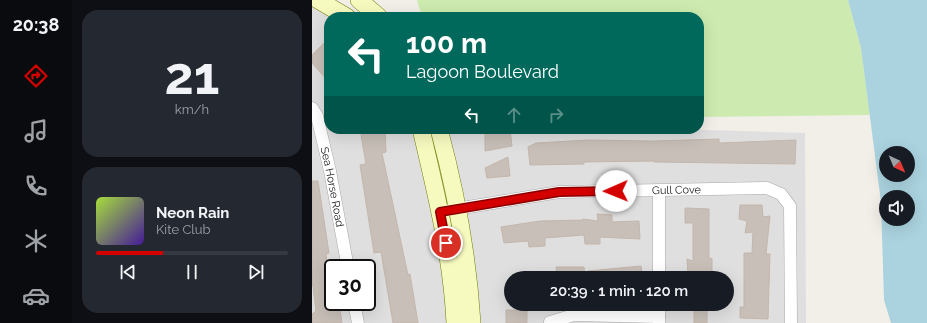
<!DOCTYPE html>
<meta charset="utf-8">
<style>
:root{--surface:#171b24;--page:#242831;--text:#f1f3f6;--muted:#9ea1a6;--line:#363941;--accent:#d40000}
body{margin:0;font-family:Raleway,sans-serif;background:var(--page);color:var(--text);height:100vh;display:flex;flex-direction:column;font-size:15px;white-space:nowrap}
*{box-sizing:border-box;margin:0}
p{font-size:13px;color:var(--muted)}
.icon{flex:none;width:22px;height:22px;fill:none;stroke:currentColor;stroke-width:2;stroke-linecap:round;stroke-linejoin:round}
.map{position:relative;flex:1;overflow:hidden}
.side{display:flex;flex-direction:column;gap:10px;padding:10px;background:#0d0f14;width:240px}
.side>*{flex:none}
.banner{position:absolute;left:12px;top:12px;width:380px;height:122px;border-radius:16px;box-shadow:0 4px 16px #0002;background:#00695c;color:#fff;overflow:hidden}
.needle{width:26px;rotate:136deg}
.tools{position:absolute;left:567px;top:146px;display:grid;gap:8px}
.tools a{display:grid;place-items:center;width:36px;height:36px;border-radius:50%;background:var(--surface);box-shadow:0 4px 16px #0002;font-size:20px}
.speed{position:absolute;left:12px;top:259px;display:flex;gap:8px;font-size:20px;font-weight:700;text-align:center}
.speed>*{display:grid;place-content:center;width:52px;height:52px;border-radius:50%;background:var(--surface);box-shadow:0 4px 16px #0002;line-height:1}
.speed .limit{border:2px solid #111;border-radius:6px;background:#fff;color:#111}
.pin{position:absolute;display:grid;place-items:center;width:34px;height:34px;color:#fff;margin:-17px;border:2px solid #fff;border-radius:50%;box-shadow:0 1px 4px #0007}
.me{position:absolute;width:44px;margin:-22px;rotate:269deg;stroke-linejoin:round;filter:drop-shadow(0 0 3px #0008)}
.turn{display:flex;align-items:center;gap:14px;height:84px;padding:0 16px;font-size:18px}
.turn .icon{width:52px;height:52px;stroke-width:2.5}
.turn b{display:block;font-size:28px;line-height:34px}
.lanes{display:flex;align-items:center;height:38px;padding:0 16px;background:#0003;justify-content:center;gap:20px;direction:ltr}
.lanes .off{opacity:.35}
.side .card{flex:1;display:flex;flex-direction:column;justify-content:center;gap:6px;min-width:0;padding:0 14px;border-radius:16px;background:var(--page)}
.side .dial{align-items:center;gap:0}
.dial b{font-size:52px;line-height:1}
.song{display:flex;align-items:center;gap:12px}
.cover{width:48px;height:48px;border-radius:6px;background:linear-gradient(135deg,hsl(80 70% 55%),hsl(260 70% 35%))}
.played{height:4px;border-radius:2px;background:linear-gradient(90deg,var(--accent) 35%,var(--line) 35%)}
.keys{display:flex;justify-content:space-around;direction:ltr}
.trip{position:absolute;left:192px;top:271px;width:230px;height:40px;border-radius:20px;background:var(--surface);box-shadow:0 4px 16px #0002;font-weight:600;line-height:40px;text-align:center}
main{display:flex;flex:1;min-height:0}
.tabs{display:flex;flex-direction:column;width:72px;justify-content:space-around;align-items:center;background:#090b0e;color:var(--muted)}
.tabs .icon{width:28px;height:28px}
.tabs .current{color:var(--accent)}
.tabs b{font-size:18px;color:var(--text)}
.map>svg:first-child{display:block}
</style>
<main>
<nav class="tabs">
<b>20:38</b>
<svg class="icon current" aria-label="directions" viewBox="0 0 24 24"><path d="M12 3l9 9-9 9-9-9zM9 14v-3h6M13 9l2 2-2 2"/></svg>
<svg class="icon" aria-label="music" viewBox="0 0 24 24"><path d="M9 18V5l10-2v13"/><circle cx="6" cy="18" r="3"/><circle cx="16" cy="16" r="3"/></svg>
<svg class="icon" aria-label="phone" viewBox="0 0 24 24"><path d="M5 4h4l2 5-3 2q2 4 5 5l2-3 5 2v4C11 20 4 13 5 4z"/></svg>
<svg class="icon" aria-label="climate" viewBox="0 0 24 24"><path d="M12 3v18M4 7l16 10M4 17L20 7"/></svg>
<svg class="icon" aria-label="car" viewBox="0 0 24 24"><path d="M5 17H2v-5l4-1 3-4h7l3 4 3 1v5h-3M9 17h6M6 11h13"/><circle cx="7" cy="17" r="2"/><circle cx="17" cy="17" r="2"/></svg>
</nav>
<section class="side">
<div class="card dial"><b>21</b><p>km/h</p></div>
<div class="card">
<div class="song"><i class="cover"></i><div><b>Neon Rain</b><p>Kite Club</p></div></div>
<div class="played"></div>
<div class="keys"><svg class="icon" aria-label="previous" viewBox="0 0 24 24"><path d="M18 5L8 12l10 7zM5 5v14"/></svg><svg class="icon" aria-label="pause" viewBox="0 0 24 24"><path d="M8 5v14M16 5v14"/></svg><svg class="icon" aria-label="next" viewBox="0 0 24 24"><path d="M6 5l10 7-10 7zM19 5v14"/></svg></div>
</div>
</section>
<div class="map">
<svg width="615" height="323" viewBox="0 0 615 323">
<rect width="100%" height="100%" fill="#f2efe9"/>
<!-- residential -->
<path fill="#e0dfdf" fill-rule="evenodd" d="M0,0L35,17H17V129H109L143,323H0ZM21,268H55V302H21Z
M127,129H363L493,133L494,323H160ZM199,278H415V304H199Z"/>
<!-- grass -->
<path fill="#cdebb0" d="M105,0H536L549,48L558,115L387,117V17H110Z"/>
<!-- water -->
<path fill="#aad3df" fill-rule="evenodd" d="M536,0H615V323H579L572,300L569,202L549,48ZM574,153H596V175H574ZM574,197H596V219H574Z"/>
<!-- building -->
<path fill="#c7bfb8" stroke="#c4b6ab" d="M17,38V82L0,63V55Z
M48,129L73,130L74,152L70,153L96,275L98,274L106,323H81L69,252L62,253L48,165L54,164Z
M173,129H198L200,146L173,151Z
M407,139V143L484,140L483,164L342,162V161L272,162V164L218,165L216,147L224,143L276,140L342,141Z
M196,157L198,176L175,178L173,168Z
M0,181H6L17,253L14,254L17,281L21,280V302H27L30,323H0V314L4,311L1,286H0Z
M428,205H450L451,217L458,216L454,254H458L456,319L428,318V307H432V253H440L441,232L433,233L435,221L427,219Z
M373,208L397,209V259L400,258V273L376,274L375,259L381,261V223H373Z
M285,214L300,215V222L327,221L328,239L288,237V244H273L272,235L233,238V246L217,247L216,241L192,243L189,227L228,221L271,220V219L286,221Z
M329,266L331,278H276V271Z
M244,267H272L273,278H245Z
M382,304H395V323H382Z
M194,310H215V323H194Z"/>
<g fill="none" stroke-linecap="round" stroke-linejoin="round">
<!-- street casing -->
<g stroke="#a9a9a9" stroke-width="13">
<g id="street">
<path id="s1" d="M0,108L5,116L18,171L36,268"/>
<path id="s2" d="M138,210L247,192L455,188L469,194L478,206L479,323"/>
<path d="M347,278V191"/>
<path d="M42,302L46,323"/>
<path d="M347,304V323"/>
<path d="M238,323V322L262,315L347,317"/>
</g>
</g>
<!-- secondary casing -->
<g stroke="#707d05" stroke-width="18">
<path id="secondary" d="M6,0L35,17
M47,0L67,17
M109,129C124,193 140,257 143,323
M127,129C144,192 156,257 160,323"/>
</g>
<!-- street -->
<use href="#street" stroke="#fff" stroke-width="12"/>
<!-- secondary -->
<use href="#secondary" stroke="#f7fabf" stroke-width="17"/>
</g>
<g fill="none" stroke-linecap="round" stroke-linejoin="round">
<!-- route casing -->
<g stroke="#8a0000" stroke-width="10">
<path id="route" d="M134,243L128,212L247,192L304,191"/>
</g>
<!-- route -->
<use href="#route" stroke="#d40000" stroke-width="7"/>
</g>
<g text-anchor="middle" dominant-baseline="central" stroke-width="3" stroke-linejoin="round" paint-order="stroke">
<!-- street labels -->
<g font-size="11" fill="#222" stroke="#fff">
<text stroke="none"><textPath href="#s1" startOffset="82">Sea Horse Road</textPath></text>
<text stroke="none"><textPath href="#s2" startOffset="228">Gull Cove</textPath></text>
</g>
</g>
</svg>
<div class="tools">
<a><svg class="needle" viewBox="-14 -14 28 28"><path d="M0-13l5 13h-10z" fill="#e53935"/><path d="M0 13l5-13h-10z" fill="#9ea1a6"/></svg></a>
<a><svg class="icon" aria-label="sound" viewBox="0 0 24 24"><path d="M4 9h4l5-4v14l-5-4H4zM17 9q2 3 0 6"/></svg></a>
</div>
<div class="speed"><div class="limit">30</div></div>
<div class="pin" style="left:134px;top:243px;background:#d93025"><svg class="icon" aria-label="arrive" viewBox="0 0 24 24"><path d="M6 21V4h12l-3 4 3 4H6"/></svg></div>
<svg class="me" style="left:304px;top:191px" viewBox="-20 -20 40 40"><circle r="19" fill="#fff"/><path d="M0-13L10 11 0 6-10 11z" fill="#d40000"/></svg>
<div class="trip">20:39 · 1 min · 120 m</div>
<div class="banner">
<div class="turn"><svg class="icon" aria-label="left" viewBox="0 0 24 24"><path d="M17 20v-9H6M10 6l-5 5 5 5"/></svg><div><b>100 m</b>Lagoon Boulevard</div></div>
<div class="lanes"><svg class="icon" aria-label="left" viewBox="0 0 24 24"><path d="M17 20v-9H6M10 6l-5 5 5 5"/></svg><svg class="icon off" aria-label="ahead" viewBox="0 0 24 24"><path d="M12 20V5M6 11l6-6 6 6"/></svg><svg class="icon off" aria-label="right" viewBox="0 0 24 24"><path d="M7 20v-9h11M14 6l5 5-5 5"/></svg></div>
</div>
</div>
</main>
